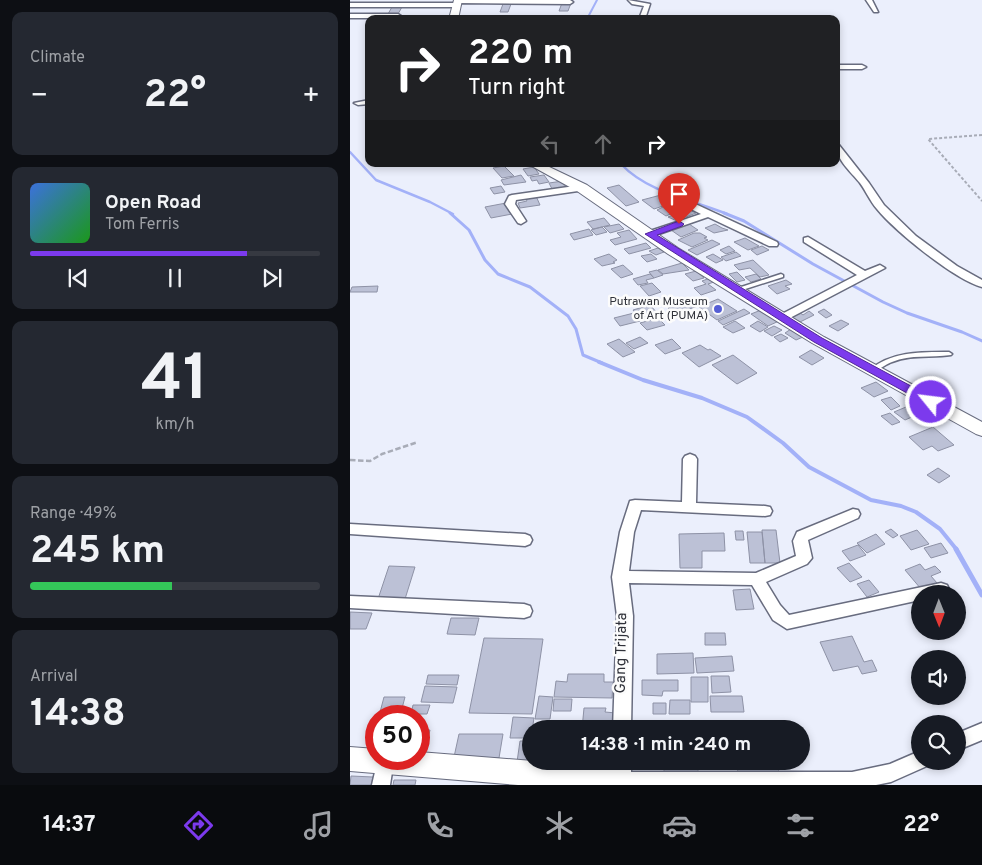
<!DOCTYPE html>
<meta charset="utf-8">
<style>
:root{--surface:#171b24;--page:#242831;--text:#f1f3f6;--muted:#9ea1a6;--line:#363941;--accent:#7c3aed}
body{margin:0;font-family:Overpass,sans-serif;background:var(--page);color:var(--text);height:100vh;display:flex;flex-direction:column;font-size:19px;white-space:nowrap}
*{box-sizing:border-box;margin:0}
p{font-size:16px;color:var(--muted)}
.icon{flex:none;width:28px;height:28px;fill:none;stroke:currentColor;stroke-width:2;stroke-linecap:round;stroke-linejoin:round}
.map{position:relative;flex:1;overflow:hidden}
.details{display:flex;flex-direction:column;gap:12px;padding:12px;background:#0d0f14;width:350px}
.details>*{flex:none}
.guide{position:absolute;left:15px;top:15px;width:475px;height:152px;border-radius:10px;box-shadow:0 2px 8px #0003;background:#202124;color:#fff;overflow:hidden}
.needle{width:32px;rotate:179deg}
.controls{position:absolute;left:561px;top:585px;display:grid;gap:10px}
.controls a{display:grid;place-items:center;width:55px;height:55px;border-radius:50%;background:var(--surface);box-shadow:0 2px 8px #0003;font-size:25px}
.speed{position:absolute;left:15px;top:705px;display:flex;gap:10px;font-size:25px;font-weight:700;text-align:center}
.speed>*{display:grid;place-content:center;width:65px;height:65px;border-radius:50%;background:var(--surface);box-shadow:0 2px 8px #0003;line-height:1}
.speed .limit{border:8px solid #d22;background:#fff;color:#111}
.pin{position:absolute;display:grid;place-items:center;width:42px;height:42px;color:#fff;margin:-51px -21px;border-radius:50% 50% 50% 0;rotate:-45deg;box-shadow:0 0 5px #0007}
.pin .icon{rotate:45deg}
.me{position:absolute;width:55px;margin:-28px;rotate:299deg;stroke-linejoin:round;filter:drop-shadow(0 0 4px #0008)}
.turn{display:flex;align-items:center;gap:18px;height:105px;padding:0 20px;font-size:22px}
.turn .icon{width:65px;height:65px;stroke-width:2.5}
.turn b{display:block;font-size:35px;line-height:42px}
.lanes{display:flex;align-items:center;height:48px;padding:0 20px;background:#0003;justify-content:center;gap:25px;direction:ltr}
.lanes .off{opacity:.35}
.big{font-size:38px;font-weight:700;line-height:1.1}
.details .card{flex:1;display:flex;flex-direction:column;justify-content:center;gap:8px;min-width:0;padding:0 18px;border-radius:10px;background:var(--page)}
.details .dial{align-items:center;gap:0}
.dial b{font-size:65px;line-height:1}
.song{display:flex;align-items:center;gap:15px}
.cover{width:60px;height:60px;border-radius:8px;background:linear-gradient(135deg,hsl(220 70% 55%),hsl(120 70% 35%))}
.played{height:5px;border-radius:2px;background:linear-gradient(90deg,var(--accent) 75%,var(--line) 75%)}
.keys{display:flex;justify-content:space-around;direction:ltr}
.heat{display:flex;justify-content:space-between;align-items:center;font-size:28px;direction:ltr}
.charge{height:8px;border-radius:4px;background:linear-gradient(90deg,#34c759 49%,var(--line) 0)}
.trip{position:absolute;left:172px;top:720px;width:288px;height:50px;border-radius:25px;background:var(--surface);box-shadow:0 2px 8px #0003;font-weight:700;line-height:50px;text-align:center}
.tabs{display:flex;height:80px;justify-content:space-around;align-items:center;background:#090b0e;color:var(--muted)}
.tabs .icon{width:35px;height:35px}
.tabs .active{color:var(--accent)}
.tabs b{font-size:22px;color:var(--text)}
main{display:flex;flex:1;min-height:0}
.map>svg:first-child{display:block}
</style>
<main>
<section class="details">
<div class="card"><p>Climate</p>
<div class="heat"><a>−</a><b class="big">22°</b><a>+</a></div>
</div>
<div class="card">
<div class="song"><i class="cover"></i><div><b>Open Road</b><p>Tom Ferris</p></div></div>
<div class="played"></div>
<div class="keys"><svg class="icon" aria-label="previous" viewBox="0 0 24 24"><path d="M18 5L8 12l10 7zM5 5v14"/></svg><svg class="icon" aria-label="pause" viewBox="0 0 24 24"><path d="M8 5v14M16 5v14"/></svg><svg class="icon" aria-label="next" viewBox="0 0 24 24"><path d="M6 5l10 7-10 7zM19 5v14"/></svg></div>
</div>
<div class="card dial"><b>41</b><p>km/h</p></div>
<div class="card"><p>Range · 49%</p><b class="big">245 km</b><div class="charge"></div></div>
<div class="card"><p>Arrival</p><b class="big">14:38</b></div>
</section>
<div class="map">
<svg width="632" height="785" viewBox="0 0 632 785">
<rect width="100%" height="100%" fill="#ebeffc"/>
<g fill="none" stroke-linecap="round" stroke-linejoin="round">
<!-- stream-far4 -->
<path stroke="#a3b1f8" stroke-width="2" d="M237,19L247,0"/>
<!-- stream-far3 -->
<path stroke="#a3b1f8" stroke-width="2.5" d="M0,152L26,180L80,202L103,214
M271,164C297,192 342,200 377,214"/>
<!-- stream-far2 -->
<path stroke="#a3b1f8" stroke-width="3" d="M100,213L119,230L135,260L148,274L180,287L218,316L226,329L233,355L252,363
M374,213L394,221L463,264L533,302L557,313L612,332L632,341"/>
<!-- stream-far1 -->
<path stroke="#a3b1f8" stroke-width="4" d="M249,362L293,380L352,398L397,417L433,443L459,467L521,500L551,506L566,512L590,529L607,550"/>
<!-- stream -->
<path stroke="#a3b1f8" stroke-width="5" d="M606,549L632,595"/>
</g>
<!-- building -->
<path fill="#bcc1d6" stroke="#8e92a6" d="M212,3H221L218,11H209Z
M153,4H161L158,12H150Z
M42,7H52L48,14H38Z
M154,166L164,176L152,178L143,168Z
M184,167L189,174L178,176L173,169Z
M171,175L176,182L154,185L151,180Z
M194,175L199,182L189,184L187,180L182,181L180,177Z
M213,181L215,188L202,189L199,183Z
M269,185L289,202L276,206L257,188Z
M151,186L155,192L144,194L140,188Z
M311,195L318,200L312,202L316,205L304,209L292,200Z
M186,196L190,205L170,208L168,203L177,201L175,197Z
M156,203L162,214L141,218L135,207Z
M315,206L325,212L316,216L307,210Z
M339,210L346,213L336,217L329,214Z
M326,214L334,218L327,221L318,217Z
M254,218L260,225L243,229L237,222Z
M269,224L274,229L260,233L254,227Z
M339,224L348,230L331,237L321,230Z
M365,224L372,228L378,230L364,233L355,228Z
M252,227L257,232L246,235L241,230Z
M239,229L243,235L224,240L220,234Z
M279,230L287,239L265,245L260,240L271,237L267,233Z
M344,233H350L357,237L354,238L358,240L342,247L328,240Z
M395,238L409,246L398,250L384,242Z
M362,240L370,244L347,255L338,250Z
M296,243L301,248L279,254L274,249Z
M379,246L385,251L376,254L370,250Z
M412,246L419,250L407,255L401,250Z
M308,248L314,252L306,255L299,251Z
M386,252L391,256L376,261L371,257Z
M259,254L267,260L263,262L265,263L252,266L244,259Z
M301,254L307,259L297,262L291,256Z
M363,254L373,260L366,263L356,257Z
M403,260L419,275L410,277L400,268L389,270L384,265Z
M332,263L339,270L313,274L308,270Z
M273,265L283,274L271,278L261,269Z
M307,270L313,275L304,278L299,272Z
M346,271L354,278L343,281L335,274Z
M387,272L395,280L387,282L379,274Z
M300,274L304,278L296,280L298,283L288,285L283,279Z
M406,274L411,279L401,282L395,277Z
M360,278L364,282L358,284L366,290L351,295L344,288L356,284L352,281Z
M436,280L442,284L435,286L440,289L427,294L418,286Z
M302,283L311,292L299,296L290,286Z
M28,286L27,292H0L2,287Z
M368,299L387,311L367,320L349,307Z
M341,300L348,306L325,314L318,308Z
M300,305L309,315L291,320L283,310Z
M394,309L400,313L373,325L368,321Z
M474,309L482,315L476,318L468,312Z
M411,310L429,321L418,326L401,314Z
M459,311L464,315L450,322L440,316L449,312L453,315Z
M284,313L290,321L270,326L264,318Z
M308,318L315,325L297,330L290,323Z
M491,320L499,324L488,331L479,326Z
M385,321L395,328L383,333L373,327Z
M408,321L418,327L410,332L400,326Z
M424,326L432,330L422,336L414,331Z
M441,329L453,337L446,340L435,333Z
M431,334L438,338L430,342L424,337Z
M290,337L298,343L284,349L276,343Z
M269,339L285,352L273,357L257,344Z
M322,339L331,348L315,354L305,345Z
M350,345L358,350L360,349L371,356L349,367L332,353Z
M461,350L474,358L462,365L449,357Z
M383,355L407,373L387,384L362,365Z
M526,382L538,391L524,397L511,388Z
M541,397L550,406L541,410L531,400Z
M568,402L578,410L555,420L544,412Z
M540,413L550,422L542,425L531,416Z
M583,427L604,445L588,451L582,446L573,450L559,437Z
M588,468L600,476L589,483L577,475Z
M541,529L548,535L543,538L535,532Z
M412,530H426L430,563H415Z
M567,530L579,544L561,550L550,536Z
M385,531H393L394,540H386Z
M397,532H412L415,563H400Z
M374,533L375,551H352V568H330L329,534Z
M526,534L535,544L517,553L507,543Z
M591,543L598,553L581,558L574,548Z
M508,545L516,555L500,561L492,551Z
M499,563L512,577L500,582L487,568Z
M570,564L575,570L585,566L591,572L581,576L587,583L571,589L555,570Z
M39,566L65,567L55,599H28Z
M519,580L529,592L517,597L507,584Z
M400,589L404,609L386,610L383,590Z
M0,612L22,613L16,629H0Z
M101,618H129L125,635L97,634Z
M355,633H375L376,645H355Z
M502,636L514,662L522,660L527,671L512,674L508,666L483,671L470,642Z
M134,638L193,639L182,714L119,713Z
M343,653L344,673L307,674V654Z
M382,656L384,671L347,673L345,658Z
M218,674H254V682H263L262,698L204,697L206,681L217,682Z
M78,675H109L107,685L76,684Z
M361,676H379L381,692L362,693Z
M341,677H358V702H341Z
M292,680H328V691H313L312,696L292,695Z
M75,686L107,687L103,703L71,702Z
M189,696L203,697L200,719H185Z
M360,696H392L394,712H361Z
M34,697H55L50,716H29Z
M204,699H222L221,711H203Z
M320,700H340V714H319Z
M303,703H316V714H303Z
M63,705H80L77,714H61Z
M234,708H256L255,712L266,713L265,728L232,729Z
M163,717L184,718L181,738H160Z
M209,721H230L229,729H208Z
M298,722H311L310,729H297Z
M385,722L425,723V729H385Z
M340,724H357V729H340Z
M69,730H80L76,747H69Z
M109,734H153L149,758L104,757Z
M170,741H181V761H201V763L167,762Z
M314,761H348V773H314Z
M362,761H383V766H362Z
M387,761H428L429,777L388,776Z
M1,776L23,777L21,785H0Z
M44,780H66L65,785H43Z"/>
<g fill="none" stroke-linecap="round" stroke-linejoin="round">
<!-- lane casing -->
<g stroke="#686c7f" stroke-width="3">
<path id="lane" d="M431,274L433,275V277L389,291H385L384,290L385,289Z
M599,352L602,354L601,355C581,358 561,354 542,362C535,364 528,372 521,371L520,370C541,351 573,352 599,352Z"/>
</g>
<!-- street casing -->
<g stroke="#686c7f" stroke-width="3">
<path id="street" d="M106,0H220L223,2L220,4L108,3Z
M278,0L300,4L295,19H289L294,6L282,4Z
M516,0H522L528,12H524Z
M0,3H107L110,5L107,7H0Z
M0,14H48L51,16L48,18H0Z
M486,65H512L516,67L512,69H486Z
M19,100V104L8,105L4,103Z
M486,145H489L519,183L534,205L566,236L607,266L632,280V287C605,280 545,231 527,209C520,201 516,191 510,183C501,172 486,159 486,145Z
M232,185L235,186V190L166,200L165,204L176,221L171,224L168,223L155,204L159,196L162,195Z
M326,195L427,242L428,244L427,246H419L358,217L303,236H297V232L351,214L323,200L321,198Z
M458,237L515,271L530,265L535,268L436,320H428L426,318L428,316L507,275L454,242V238Z
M340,454L345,456L347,459L346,503L415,506L420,507L422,511L420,515L415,516L291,510L284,532L279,571L406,573L446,556L443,541L447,532L503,509L508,510L510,514L508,518L458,540L462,558L457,564L416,582L430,605L439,615L591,583L597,585L599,589L597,593L570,594V600L437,629L423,620L402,585L279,583L283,616L281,729H263L267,616L262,577L270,532L280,501L285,500L332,502L333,459L335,456Z
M0,524L175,534L180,536L182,540L180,544L175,546L0,534Z
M0,596L174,604L180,606L182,611L180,616L174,618L0,608Z
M632,723V740L608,750V733Z
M570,751V761H579L577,766L541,782L526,785H264L263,761H281V772H502L540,764Z
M28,759H44L40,785H22Z"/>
</g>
<!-- secondary casing -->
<g stroke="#686c7f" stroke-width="2">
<path id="secondary" d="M104,0H112L108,19H99Z
M178,164H193L237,185L328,248L474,337L632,422V436L626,434L462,343L318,254L227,191Z
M0,747L26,749V759H69V752L272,768L281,772L285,785H168L0,771Z"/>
</g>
<!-- path-far1 -->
<path stroke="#a8acb7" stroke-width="2" stroke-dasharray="3 2" stroke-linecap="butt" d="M632,135L578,139L632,201"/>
<!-- path -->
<path stroke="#a8acb7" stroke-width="2.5" stroke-dasharray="5.5 2.5" stroke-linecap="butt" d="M0,460L20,461L32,454L68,442"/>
<!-- lane -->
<use href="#lane" fill="#fff" fill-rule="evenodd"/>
<!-- street -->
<use href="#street" fill="#fff" fill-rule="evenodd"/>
<!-- secondary -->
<use href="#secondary" fill="#fff" fill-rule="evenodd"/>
</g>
<!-- route -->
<path fill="#7c3aed" stroke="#51269a" d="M329,221L334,224L332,226L307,235L472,338L585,399L587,402L585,404H577L464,342L295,234Z"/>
<!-- markers -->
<circle fill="#555ed5" stroke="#fcfcfc" stroke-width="2" cx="368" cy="309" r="5"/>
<g text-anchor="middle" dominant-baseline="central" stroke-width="5" stroke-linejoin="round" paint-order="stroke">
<!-- poi labels -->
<g font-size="12" fill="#2f3139" stroke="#fcfcfc" text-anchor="end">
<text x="358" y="302">Putrawan Museum<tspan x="358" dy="14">of Art (PUMA)</tspan></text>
</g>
<!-- near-street labels -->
<g font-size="15" fill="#2f3139" stroke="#fcfcfc">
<text transform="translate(272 653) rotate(-89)">Gang Trijata</text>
</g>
</g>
</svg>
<div class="controls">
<a><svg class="needle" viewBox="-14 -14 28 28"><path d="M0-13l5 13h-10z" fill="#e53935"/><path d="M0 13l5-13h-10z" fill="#9ea1a6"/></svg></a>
<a><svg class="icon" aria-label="sound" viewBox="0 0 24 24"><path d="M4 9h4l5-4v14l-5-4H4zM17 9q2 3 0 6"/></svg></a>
<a><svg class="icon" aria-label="search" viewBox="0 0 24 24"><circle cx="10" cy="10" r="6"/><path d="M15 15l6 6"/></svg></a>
</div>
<div class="speed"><div class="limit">50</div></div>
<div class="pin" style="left:329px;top:224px;background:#d93025"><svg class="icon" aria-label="arrive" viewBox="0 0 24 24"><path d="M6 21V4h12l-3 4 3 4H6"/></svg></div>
<svg class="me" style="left:581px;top:402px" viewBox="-20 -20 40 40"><circle r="17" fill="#7c3aed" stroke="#fff" stroke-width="3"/><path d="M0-11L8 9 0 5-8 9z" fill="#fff"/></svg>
<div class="trip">14:38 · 1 min · 240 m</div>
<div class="guide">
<div class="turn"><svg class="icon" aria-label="right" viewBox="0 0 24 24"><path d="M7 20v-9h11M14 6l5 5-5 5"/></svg><div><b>220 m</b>Turn right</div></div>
<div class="lanes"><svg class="icon off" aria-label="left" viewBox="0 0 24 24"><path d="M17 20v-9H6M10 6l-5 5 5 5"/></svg><svg class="icon off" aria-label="ahead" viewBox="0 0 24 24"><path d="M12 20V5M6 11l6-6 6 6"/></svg><svg class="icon" aria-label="right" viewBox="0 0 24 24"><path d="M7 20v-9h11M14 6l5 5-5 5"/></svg></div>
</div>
</div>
</main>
<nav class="tabs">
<b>14:37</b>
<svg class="icon active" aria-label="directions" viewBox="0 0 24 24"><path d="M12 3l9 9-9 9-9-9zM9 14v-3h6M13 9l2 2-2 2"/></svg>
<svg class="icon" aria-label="music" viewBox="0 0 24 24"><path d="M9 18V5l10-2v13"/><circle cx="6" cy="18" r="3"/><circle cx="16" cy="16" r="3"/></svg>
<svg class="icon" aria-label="phone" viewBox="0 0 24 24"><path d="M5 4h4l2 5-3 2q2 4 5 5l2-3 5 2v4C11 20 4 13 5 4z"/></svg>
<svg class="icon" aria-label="climate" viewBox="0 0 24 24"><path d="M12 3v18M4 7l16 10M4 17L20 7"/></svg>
<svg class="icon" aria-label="car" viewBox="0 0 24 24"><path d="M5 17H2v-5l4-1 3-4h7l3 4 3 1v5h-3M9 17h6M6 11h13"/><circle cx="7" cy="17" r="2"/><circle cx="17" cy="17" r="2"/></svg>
<svg class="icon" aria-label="filters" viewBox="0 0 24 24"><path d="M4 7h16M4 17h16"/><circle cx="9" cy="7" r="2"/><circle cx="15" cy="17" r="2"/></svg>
<b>22°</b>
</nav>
